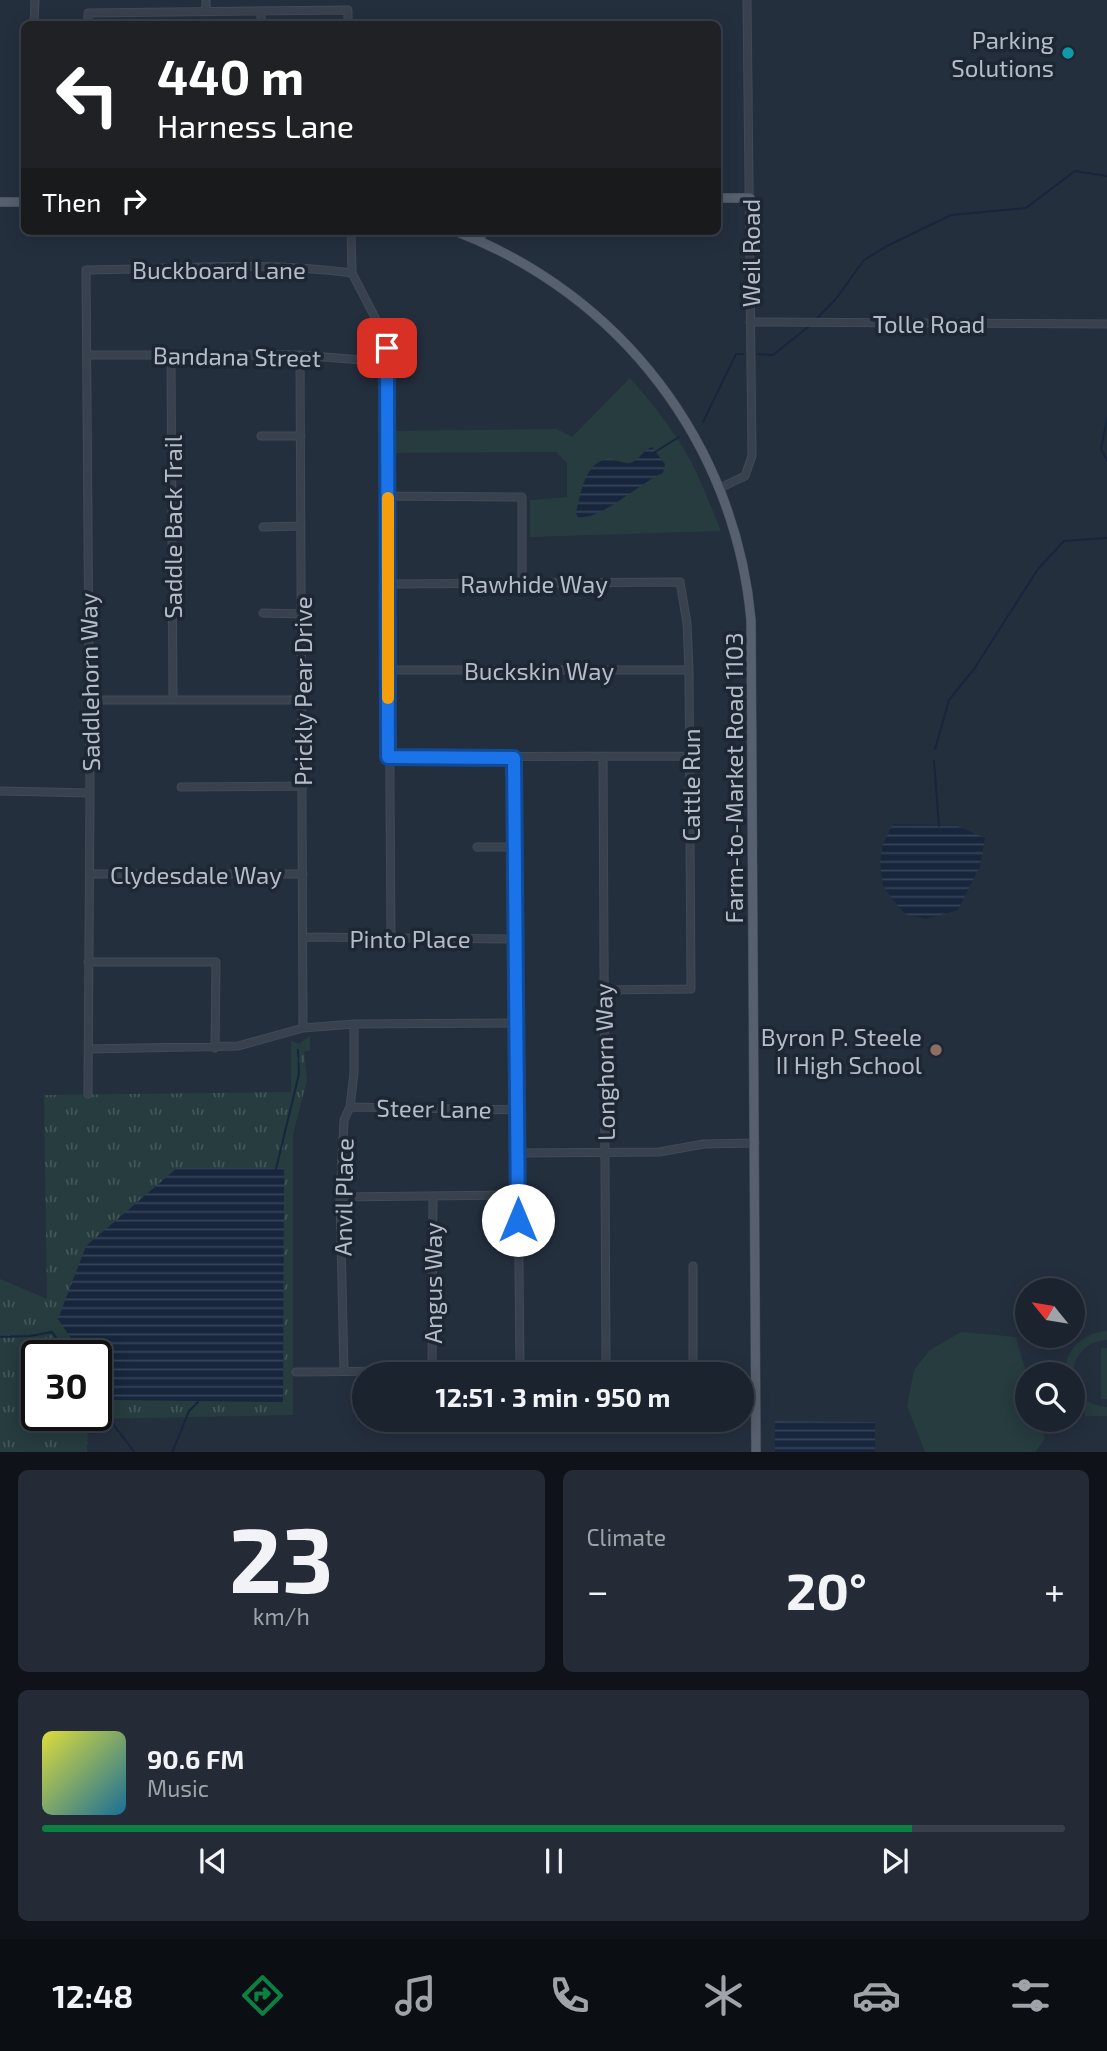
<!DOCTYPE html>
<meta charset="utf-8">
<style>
:root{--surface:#1b232e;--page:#242b36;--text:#f1f3f6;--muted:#a0a4aa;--line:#39404a;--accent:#0b8043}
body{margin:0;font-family:"Exo 2",sans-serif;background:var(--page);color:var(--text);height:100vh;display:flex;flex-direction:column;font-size:26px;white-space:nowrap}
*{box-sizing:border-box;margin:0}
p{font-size:23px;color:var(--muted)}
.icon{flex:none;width:38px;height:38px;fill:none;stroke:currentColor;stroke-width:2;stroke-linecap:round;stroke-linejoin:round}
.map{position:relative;height:1452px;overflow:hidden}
.panel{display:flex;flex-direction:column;gap:18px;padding:18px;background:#0f1319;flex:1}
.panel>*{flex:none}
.top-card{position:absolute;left:21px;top:21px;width:700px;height:214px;border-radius:10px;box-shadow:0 4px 18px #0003,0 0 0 2px var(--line);background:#202124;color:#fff;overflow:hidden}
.needle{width:46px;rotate:300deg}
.controls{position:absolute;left:1015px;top:1278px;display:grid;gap:14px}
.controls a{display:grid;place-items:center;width:70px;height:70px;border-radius:50%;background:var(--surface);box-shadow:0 4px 18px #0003,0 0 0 2px var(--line);font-size:35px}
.speed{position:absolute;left:21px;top:1340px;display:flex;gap:14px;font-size:35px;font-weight:700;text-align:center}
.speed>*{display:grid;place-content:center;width:91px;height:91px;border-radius:50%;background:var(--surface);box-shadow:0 4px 18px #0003,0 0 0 2px var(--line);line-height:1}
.speed .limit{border:4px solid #111;border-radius:10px;background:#fff;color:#111}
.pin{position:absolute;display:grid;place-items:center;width:60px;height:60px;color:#fff;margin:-30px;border-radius:14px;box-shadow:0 4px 10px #0006}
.me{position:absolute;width:77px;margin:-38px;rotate:0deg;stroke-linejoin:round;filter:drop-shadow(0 0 5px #0008)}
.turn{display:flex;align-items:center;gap:24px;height:147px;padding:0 21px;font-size:32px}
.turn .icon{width:91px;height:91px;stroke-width:2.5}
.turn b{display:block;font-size:49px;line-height:60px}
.then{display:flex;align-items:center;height:66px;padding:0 21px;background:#0003;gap:14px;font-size:26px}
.big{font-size:52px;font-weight:700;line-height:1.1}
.panel .card{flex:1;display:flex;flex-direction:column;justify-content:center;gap:10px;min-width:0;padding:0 24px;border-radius:10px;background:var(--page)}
.panel .dial{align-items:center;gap:0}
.dial b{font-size:91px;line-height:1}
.song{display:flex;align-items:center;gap:21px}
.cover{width:84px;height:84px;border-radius:10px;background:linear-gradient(135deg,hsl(60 70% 55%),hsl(200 70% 35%))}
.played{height:7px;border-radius:4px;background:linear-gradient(90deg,var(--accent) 85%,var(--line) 85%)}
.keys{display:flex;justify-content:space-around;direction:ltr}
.heat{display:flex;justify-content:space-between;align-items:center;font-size:38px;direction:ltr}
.panel .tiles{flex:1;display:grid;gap:18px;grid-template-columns:1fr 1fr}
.card:last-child{grid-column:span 2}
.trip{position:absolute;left:352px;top:1362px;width:402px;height:70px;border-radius:35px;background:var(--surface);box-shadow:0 4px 18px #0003,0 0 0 2px var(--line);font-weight:700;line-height:70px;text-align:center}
.menu{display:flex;height:112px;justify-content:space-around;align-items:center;background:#0b0e12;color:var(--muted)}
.menu .icon{width:49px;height:49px}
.menu .selected{color:var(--accent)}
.menu b{font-size:32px;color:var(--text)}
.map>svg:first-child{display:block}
</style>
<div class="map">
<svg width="1107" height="1453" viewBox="0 0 1107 1453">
<defs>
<pattern id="grass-tufts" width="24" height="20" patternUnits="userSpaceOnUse" patternTransform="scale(1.75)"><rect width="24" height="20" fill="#263c3f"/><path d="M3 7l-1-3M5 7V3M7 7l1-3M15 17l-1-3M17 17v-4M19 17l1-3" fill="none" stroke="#435659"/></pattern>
<pattern id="water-rules" width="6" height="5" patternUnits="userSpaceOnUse" patternTransform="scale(1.75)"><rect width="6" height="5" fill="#17263c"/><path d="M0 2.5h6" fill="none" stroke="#364457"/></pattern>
</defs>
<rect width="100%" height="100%" fill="#242f3e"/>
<!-- grass -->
<path fill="url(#grass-tufts)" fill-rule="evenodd" d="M310,1036V1050L304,1052L307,1080L293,1134V1415L88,1419L87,1452L0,1453V1279L47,1299L44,1095L291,1092V1041L299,1044ZM37,1356H96V1416H37Z"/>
<!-- park -->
<path fill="#263c3f" d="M630,378C647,397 663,417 677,438C696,466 708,500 721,531L530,537V500L567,497V463L556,452L394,453V431L557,429L572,437Z
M1107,1331V1340C1062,1343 1062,1404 1107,1407V1416H1085V1410L1073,1399V1374H1064C1066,1349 1082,1333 1107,1331Z
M961,1332L1016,1337L1027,1376V1419H1039L1045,1439L1035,1452H925L907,1406L914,1370L930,1350Z
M1101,1348H1107V1399H1101Z"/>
<!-- water -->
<path fill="url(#water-rules)" d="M652,447L665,464L663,473C639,483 602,520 578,517L576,513C580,496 585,461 608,459C616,459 623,464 630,463C640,461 642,450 652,447Z
M893,824L955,825L985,838L980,866L958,910L926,919L905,914L893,900L883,885L880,863L883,844Z
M177,1168H284L283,1402L112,1400L96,1376V1356H83L58,1319L86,1246Z
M775,1421L875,1422V1452H775Z"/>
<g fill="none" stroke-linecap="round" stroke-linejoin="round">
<!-- stream -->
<path stroke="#17263c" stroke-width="2" d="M815,320L835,300L864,260L887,246L951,215L1026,208L1075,171L1107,176
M757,354L773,355L808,327
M1107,419L1101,449L1107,460
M703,422L736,354H743
M655,452L679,437
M935,749L949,700L974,669L1038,569L1064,541L1107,538
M934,761L939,826
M276,1169L299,1074L298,1050
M0,1337L30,1336L52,1332L69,1356
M96,1401L135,1453
M172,1453L189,1411L198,1402"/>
<!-- minor casing -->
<g stroke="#414a57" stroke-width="9">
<path id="minor" d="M206,11V0
M261,11V24
M34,24L35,0
M88,24V13L348,10V24
M351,231L352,273L382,331L387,348L391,938
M750,322L1107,324
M87,355H300L387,362
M300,355L303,1028
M171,356L173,699
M261,436H301
M720,488L745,476L752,456L747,0
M388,496L522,497V583
M263,527L301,526
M388,584L680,582L687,623L689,670L691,989L603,990
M263,613L302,614
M388,670H689
M88,700H302
M603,756L606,1368
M388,757L689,756
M514,758L520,1370
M181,787L303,786
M0,791L90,793
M477,847H515
M90,874H303
M304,937L516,939
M88,962H216L215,1048
M89,1049L238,1046L303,1028L354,1024L517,1023
M88,1094L90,793L86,270C174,269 264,261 352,273
M350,1107L518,1110
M519,1153L659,1152L704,1144L755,1143
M340,1197L518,1195
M432,1369L433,1196
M344,1371L340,1197L344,1120L350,1107L354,1073V1024
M296,1372L693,1368V1266"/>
</g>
<!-- major casing -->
<g stroke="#414a57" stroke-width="10">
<path id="major" d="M718,198H750
M0,202H24
M455,231C620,294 735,443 751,620L756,1453
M479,241L483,231"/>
</g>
<!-- minor -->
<use href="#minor" stroke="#38414e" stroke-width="7"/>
<!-- major -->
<use href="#major" stroke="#56606e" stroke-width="9"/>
</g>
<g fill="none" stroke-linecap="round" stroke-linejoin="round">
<!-- route casing -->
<g stroke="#114b97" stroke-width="18">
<path id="route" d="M387,348L388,757L514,758L518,1220"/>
</g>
<!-- route -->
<use href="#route" stroke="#1a73e8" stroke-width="12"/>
<!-- slow -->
<path stroke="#f59e0b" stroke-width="12" d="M388,498V698"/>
</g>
<!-- markers -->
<circle fill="#0f9aa8" stroke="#1d2633" stroke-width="2.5" cx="1068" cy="53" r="7"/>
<circle fill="#8d6e63" stroke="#1d2633" stroke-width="2.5" cx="936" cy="1050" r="7"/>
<g text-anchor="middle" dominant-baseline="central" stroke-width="7" stroke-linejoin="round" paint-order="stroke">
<!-- poi labels -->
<g font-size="24" fill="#b4bcc9" stroke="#1d2633" text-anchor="end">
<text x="1054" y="39">Parking<tspan x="1054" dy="28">Solutions</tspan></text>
<text x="922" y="1036">Byron P. Steele<tspan x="922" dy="28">II High School</tspan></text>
</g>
<!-- street labels -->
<g font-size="24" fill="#b4bcc9" stroke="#1d2633">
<text transform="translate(750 253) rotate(-90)">Weil Road</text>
<text x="219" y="269">Buckboard Lane</text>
<text x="929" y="323">Tolle Road</text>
<text transform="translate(237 356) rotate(1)">Bandana Street</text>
<text transform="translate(172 527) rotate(-90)">Saddle Back Trail</text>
<text x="534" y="583">Rawhide Way</text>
<text x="539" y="670">Buckskin Way</text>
<text transform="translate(89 682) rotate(-91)">Saddlehorn Way</text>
<text transform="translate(302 691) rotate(-90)">Prickly Pear Drive</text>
<text transform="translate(733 778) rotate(-90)">Farm-to-Market Road 1103</text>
<text transform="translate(690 785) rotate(-90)">Cattle Run</text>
<text x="196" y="874">Clydesdale Way</text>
<text x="410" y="938">Pinto Place</text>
<text transform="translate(604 1062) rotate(-91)">Longhorn Way</text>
<text transform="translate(434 1108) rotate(1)">Steer Lane</text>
<text transform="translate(343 1197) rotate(-89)">Anvil Place</text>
<text transform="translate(432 1283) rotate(-90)">Angus Way</text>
</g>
</g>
</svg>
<div class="controls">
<a><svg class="needle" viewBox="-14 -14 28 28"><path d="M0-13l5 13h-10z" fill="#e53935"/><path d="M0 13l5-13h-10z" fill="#a0a4aa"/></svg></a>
<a><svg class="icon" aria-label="search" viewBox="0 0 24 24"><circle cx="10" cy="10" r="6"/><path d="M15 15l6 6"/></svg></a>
</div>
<div class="speed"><div class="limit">30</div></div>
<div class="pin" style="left:387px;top:348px;background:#d93025"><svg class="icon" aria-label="arrive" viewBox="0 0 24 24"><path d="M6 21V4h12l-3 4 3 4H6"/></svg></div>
<svg class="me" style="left:518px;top:1220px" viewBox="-20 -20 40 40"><circle r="19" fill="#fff"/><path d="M0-13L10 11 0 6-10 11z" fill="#1a73e8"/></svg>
<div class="trip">12:51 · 3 min · 950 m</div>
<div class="top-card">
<div class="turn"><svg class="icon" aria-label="left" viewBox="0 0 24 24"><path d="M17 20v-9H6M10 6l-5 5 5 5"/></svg><div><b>440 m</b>Harness Lane</div></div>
<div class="then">Then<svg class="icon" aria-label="right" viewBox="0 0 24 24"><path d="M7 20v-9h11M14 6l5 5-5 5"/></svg></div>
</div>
</div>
<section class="panel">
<div class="tiles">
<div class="card dial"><b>23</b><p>km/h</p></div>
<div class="card"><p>Climate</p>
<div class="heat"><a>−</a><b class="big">20°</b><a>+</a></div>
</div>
<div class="card">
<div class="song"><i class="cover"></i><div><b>90.6 FM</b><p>Music</p></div></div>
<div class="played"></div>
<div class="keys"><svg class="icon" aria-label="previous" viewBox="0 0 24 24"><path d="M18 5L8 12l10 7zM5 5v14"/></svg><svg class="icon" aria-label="pause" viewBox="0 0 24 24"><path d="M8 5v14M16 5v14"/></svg><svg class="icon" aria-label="next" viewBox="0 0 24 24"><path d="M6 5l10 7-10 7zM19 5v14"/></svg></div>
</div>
</div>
</section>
<nav class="menu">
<b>12:48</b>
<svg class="icon selected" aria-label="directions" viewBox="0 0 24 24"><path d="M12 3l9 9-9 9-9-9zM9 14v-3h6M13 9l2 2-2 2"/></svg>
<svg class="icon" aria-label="music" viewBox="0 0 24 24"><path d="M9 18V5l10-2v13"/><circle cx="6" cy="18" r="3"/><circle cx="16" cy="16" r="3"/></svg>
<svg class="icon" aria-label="phone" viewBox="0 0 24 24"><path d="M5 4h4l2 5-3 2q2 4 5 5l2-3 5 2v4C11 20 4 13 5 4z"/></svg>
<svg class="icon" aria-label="climate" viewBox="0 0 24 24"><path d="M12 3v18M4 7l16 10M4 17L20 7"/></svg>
<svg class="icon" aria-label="car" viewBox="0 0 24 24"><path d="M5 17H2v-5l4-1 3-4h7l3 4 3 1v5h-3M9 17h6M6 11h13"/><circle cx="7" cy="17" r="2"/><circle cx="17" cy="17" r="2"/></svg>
<svg class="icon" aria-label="filters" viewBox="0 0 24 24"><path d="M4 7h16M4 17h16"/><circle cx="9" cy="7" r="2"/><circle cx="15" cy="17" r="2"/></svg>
</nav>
